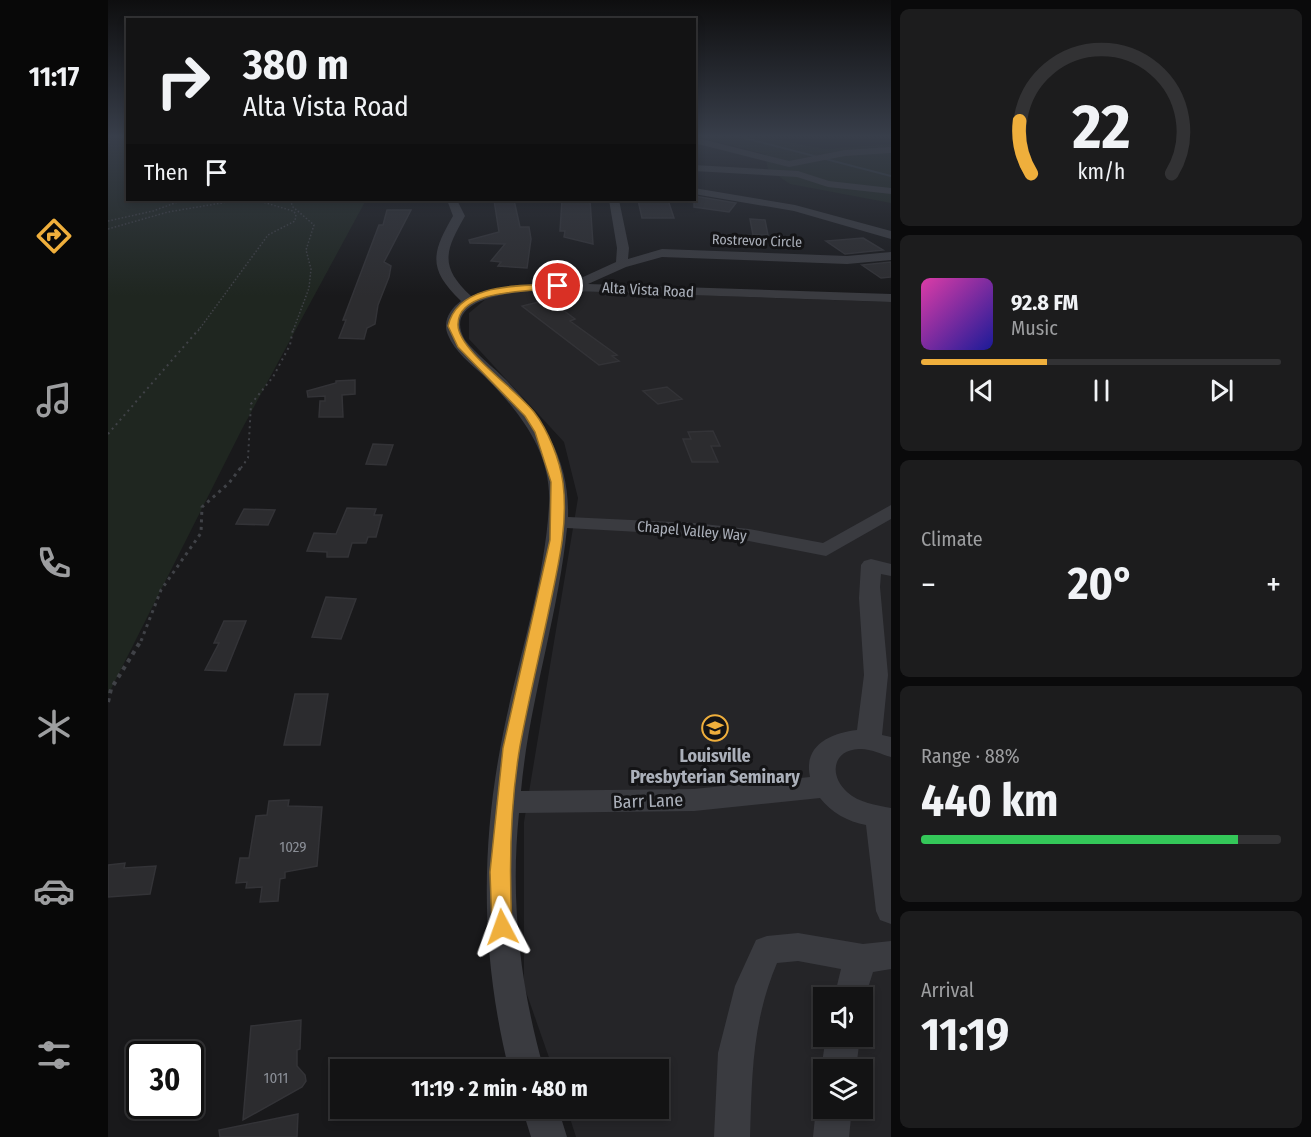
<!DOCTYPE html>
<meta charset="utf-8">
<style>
:root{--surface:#131314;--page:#1c1c1d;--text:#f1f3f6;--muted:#9d9ea0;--line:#323234;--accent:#efaf3c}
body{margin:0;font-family:"Fira Sans Condensed",sans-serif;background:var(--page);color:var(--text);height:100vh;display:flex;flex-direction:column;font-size:22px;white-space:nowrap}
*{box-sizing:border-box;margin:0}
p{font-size:20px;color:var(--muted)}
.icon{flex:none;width:33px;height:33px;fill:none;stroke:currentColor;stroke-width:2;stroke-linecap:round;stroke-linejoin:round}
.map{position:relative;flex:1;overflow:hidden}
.drawer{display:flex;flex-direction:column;gap:9px;padding:9px;background:#0a0a0b;width:420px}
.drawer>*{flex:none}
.guide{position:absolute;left:18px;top:18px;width:570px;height:183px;border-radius:0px;box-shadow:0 3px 9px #0003,0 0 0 2px var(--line);background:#131314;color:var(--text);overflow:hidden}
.controls{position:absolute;left:705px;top:987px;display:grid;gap:12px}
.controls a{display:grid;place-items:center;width:60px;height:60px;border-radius:0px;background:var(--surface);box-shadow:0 3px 9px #0003,0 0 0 2px var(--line);font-size:30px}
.speed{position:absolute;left:18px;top:1041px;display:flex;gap:12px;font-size:30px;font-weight:700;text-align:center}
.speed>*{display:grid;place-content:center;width:78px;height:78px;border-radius:50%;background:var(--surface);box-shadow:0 3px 9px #0003,0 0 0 2px var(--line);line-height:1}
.speed .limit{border:3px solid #111;border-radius:9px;background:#fff;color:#111}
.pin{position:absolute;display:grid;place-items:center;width:51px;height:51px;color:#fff;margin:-26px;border:3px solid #fff;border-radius:50%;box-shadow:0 2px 6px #0007}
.me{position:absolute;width:66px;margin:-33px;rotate:356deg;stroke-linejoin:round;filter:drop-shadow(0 0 4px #0008)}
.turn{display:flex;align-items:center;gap:21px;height:126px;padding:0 18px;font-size:27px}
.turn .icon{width:78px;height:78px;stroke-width:2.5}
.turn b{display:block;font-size:42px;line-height:51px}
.then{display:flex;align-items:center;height:57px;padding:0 18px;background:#0003;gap:12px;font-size:22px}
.big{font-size:45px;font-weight:700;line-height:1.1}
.drawer .card{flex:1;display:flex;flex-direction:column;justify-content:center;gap:9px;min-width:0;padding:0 21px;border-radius:9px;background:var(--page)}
.drawer .dial{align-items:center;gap:0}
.dial svg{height:156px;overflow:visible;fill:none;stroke:var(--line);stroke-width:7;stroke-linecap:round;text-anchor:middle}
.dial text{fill:var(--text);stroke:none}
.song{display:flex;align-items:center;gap:18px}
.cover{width:72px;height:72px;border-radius:9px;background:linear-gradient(135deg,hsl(320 70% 55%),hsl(240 70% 35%))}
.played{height:6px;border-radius:3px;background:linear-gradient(90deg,var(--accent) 35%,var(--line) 35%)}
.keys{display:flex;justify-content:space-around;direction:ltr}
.heat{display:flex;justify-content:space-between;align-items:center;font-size:33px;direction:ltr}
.charge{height:9px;border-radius:4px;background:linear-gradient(90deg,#34c759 88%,var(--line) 0)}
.trip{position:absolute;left:222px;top:1059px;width:339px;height:60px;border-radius:0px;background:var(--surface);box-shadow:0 3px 9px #0003,0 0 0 2px var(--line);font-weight:700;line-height:60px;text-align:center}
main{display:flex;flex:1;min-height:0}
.tab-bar{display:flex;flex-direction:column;width:108px;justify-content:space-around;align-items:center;background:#080808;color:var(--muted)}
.tab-bar .icon{width:42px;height:42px}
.tab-bar .selected{color:var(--accent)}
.tab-bar b{font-size:27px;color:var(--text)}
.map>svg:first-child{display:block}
</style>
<main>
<nav class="tab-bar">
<b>11:17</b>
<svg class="icon selected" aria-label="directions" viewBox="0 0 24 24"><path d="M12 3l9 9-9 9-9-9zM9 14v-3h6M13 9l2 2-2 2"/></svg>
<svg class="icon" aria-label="music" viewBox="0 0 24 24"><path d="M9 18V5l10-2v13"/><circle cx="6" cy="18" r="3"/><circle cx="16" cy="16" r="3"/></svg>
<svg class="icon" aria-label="phone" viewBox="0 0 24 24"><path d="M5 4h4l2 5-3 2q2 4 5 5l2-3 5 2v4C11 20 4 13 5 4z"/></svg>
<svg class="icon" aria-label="climate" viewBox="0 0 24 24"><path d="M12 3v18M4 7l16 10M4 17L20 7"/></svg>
<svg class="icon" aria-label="car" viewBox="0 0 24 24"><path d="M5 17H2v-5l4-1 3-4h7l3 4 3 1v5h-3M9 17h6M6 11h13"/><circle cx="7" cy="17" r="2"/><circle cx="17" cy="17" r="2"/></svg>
<svg class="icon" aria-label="filters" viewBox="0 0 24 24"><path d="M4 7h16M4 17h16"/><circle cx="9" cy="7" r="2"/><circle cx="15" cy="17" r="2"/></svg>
</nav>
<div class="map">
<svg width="783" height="1137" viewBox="0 0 783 1137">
<rect width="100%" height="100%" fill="#19191b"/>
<!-- built -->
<path fill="#252528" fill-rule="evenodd" d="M419,289L783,302V1137H468L459,1109L550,1108V1070L445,1069L416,986V822L470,498L456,442L361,339V313L379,298ZM716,998H754V1036H716ZM716,1070H754V1108H716Z"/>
<!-- green -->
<path fill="#1f2620" d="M0,136H19L20,200H258L134,429L0,695Z
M586,136H649L717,149L783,144V203L682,184L660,169L657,154Z"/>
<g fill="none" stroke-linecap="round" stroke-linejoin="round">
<!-- stream -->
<path stroke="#2f383f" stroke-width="2" d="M629,136L783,176"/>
</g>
<!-- building -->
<path fill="#2c2c2f" stroke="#333337" stroke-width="1.5" d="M586,196L628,203L621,212L586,207Z
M386,200H406L412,227H421L423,239L419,268L390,266L393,262L383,261L397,244L362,243L361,240L391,232Z
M454,200H482L485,244L456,237L457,231H452Z
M530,200H560L566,218H534Z
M279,210H303L276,262L283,266L281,277L270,305L267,324L259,328L256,339L231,338L238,320H235L271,225H275Z
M642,219L657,220L660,235H645Z
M755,238L775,250L737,254L718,241Z
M783,262V277L773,278L754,265Z
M435,301L436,308L451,307L467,319L462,321L509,355L504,356L511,361L491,365L414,306Z
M247,380V394L234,395L235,417H211L212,401H217V396L200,397L199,391L228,383V381Z
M559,387L574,399L550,404L535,391Z
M605,431L612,446H603L610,462H584L575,439H583L580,432Z
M265,444L285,445L278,465L258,464Z
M239,508L268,509L266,515H274L268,537H260L258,543H244L240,557H219V552L199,551L206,533L228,534Z
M136,509L167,510L160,525L128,524Z
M218,597L248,599L233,639L204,637Z
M116,621H138L118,671L97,670L111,643H106Z
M187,694H220L212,745H176Z
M181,800L180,806L214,807L209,866L177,872V878L172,879L170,901L152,902L154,887L138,888L139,882L128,883L132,858H141L148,816L159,815L161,801Z
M17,863L16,868L48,866L42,894L0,897V865Z
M193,1020L192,1049L189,1050V1066L197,1075L198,1081L194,1087L135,1120L143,1026Z
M190,1114L189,1137H112L111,1130Z"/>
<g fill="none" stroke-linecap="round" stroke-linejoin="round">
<!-- path-far3 -->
<path stroke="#404247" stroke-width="1.5" stroke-dasharray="1.5 2" stroke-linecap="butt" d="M0,143L4,136
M182,200L185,207L206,225L198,250L203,269L201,288L185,331
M0,221L45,211L75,200
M0,229L60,212L131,200
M90,331L160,235L187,221L188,214L185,211L148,200"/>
<!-- path-far2 -->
<path stroke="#404247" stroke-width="2" stroke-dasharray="2 4" stroke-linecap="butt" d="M0,434L91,329
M133,468L140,458L143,404L165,377L182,345L185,329"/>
<!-- path-far1 -->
<path stroke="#404247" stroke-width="3" stroke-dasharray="3 4.5" stroke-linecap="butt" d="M33,641L53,590L93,533L94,507L121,483L134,466"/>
<!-- path -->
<path stroke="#404247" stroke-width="4" stroke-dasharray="4 5" stroke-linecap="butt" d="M0,702L3,689L34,639"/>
<!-- minor -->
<path fill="#3a3b40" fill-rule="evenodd" d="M586,137L681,161L737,150L783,147V153L737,156L681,167L586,143Z
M586,165L690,171L721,181L783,188V194L720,187L689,177L586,171Z
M586,188L687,205L783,231V239L686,211L586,194Z
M339,200H349L357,216C337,251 331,266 363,296L410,285L462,283L508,262L509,248L501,200H511L521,248L520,259L554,249L739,256L783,252V260L739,264L554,257L518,267L480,284L783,294V302L435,290C409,292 332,297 357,340C369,355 384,366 397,379C435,418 462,460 460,517L586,523L641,529L715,543L783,505V519L718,556L641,541L586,535L459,528C450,617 421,702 413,791L586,789L702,777C695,745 723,733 749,730L756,675L751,598L753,565L756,561L763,559L783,564V576L773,574L772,587L780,675L774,735L783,737V757C773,754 761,748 751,749C724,750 721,776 739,792C751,803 768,805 783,808V924L772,920L768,911L758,825C740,822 723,812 712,798L586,811L411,813C402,901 412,985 436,1070H401C373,958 372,847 395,734C410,658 437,581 441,505C444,452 411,411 376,376C363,364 347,352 340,335C334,322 342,309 353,301C320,269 323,254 345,216Z
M690,933L755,944L783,941V969L765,972L754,1007V998H726L733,969L690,961L669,963C644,1022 644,1075 642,1137H606L610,1053L627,986L648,940L659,936Z
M718,1036H752L748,1070H716V1077L713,1070Z
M716,1094V1108H744L741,1137H705L708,1108Z
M414,1108H450L459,1137H423Z"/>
</g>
<!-- sky -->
<linearGradient id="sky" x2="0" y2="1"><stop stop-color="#0e0e0f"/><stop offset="0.46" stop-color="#383e4a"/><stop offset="1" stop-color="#383e4a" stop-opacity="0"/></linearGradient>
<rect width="783" height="296" fill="url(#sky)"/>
<!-- route -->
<path fill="#efaf3c" stroke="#9b7227" stroke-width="1.5" d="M450,284L453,288C430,292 349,287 350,325C350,350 410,391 426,412C440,430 452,460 455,483C460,523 451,562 443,600C433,649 421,697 412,746C402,805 401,868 404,927L401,934L394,936L387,934L384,927L382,872L395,748L442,540L443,482L427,432L417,416L350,347L340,326C350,282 414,286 450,284Z"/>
<!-- icons -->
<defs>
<g id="university-ring" transform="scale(1.35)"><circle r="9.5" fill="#141416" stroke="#efaf3c" stroke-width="1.5"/><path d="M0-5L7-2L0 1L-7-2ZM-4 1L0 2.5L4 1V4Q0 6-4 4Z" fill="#efaf3c"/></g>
</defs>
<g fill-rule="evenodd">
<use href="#university-ring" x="607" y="728"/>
</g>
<g text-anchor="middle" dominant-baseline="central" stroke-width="6" stroke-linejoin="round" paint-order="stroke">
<!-- far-street labels -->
<g font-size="14" fill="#abb0ba" stroke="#141416">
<text transform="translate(649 241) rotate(2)">Rostrevor Circle</text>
</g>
<!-- street labels -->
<g font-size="15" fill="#abb0ba" stroke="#141416">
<text transform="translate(540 290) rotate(3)">Alta Vista Road</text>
<text transform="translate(584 531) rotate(5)">Chapel Valley Way</text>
</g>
<!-- near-number labels -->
<g font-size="15" fill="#8a8e96">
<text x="185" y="847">1029</text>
<text x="168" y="1078">1011</text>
</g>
<!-- near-poi labels -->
<g font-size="18" font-weight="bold" fill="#abb0ba" stroke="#141416">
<text x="607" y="756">Louisville<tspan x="607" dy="21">Presbyterian Seminary</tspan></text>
</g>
<!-- near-street labels -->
<g font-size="18" fill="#abb0ba" stroke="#141416">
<text transform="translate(540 801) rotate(-2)">Barr Lane</text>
</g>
</g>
</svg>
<div class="controls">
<a><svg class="icon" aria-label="sound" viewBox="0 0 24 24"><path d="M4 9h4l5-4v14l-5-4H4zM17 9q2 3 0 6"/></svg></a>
<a><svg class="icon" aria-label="layers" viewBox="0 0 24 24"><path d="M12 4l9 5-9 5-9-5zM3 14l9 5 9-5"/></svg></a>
</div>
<div class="speed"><div class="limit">30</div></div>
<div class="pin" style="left:450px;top:286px;background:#d93025"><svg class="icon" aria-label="arrive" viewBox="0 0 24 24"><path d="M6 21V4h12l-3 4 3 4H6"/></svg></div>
<svg class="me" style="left:394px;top:927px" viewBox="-20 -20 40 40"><path d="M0-17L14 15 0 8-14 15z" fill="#efaf3c" stroke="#fff" stroke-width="4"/></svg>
<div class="trip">11:19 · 2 min · 480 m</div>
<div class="guide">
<div class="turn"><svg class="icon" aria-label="right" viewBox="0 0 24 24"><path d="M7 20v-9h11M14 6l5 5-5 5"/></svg><div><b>380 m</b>Alta Vista Road</div></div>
<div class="then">Then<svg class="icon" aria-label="arrive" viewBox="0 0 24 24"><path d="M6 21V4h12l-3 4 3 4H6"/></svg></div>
</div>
</div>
<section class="drawer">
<div class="card dial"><svg viewBox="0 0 100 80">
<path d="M14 69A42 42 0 1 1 86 69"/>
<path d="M14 69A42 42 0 0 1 8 42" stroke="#efaf3c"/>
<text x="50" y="56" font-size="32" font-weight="700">22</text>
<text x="50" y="72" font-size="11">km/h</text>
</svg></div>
<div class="card">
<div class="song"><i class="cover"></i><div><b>92.8 FM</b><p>Music</p></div></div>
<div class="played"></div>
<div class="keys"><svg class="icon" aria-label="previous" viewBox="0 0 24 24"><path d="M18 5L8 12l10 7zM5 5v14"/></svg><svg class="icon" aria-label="pause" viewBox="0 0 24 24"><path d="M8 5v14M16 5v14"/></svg><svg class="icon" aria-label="next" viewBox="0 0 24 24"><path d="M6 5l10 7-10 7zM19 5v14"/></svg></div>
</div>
<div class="card"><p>Climate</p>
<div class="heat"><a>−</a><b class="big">20°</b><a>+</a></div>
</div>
<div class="card"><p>Range · 88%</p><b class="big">440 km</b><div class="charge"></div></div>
<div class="card"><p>Arrival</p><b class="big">11:19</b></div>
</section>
</main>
